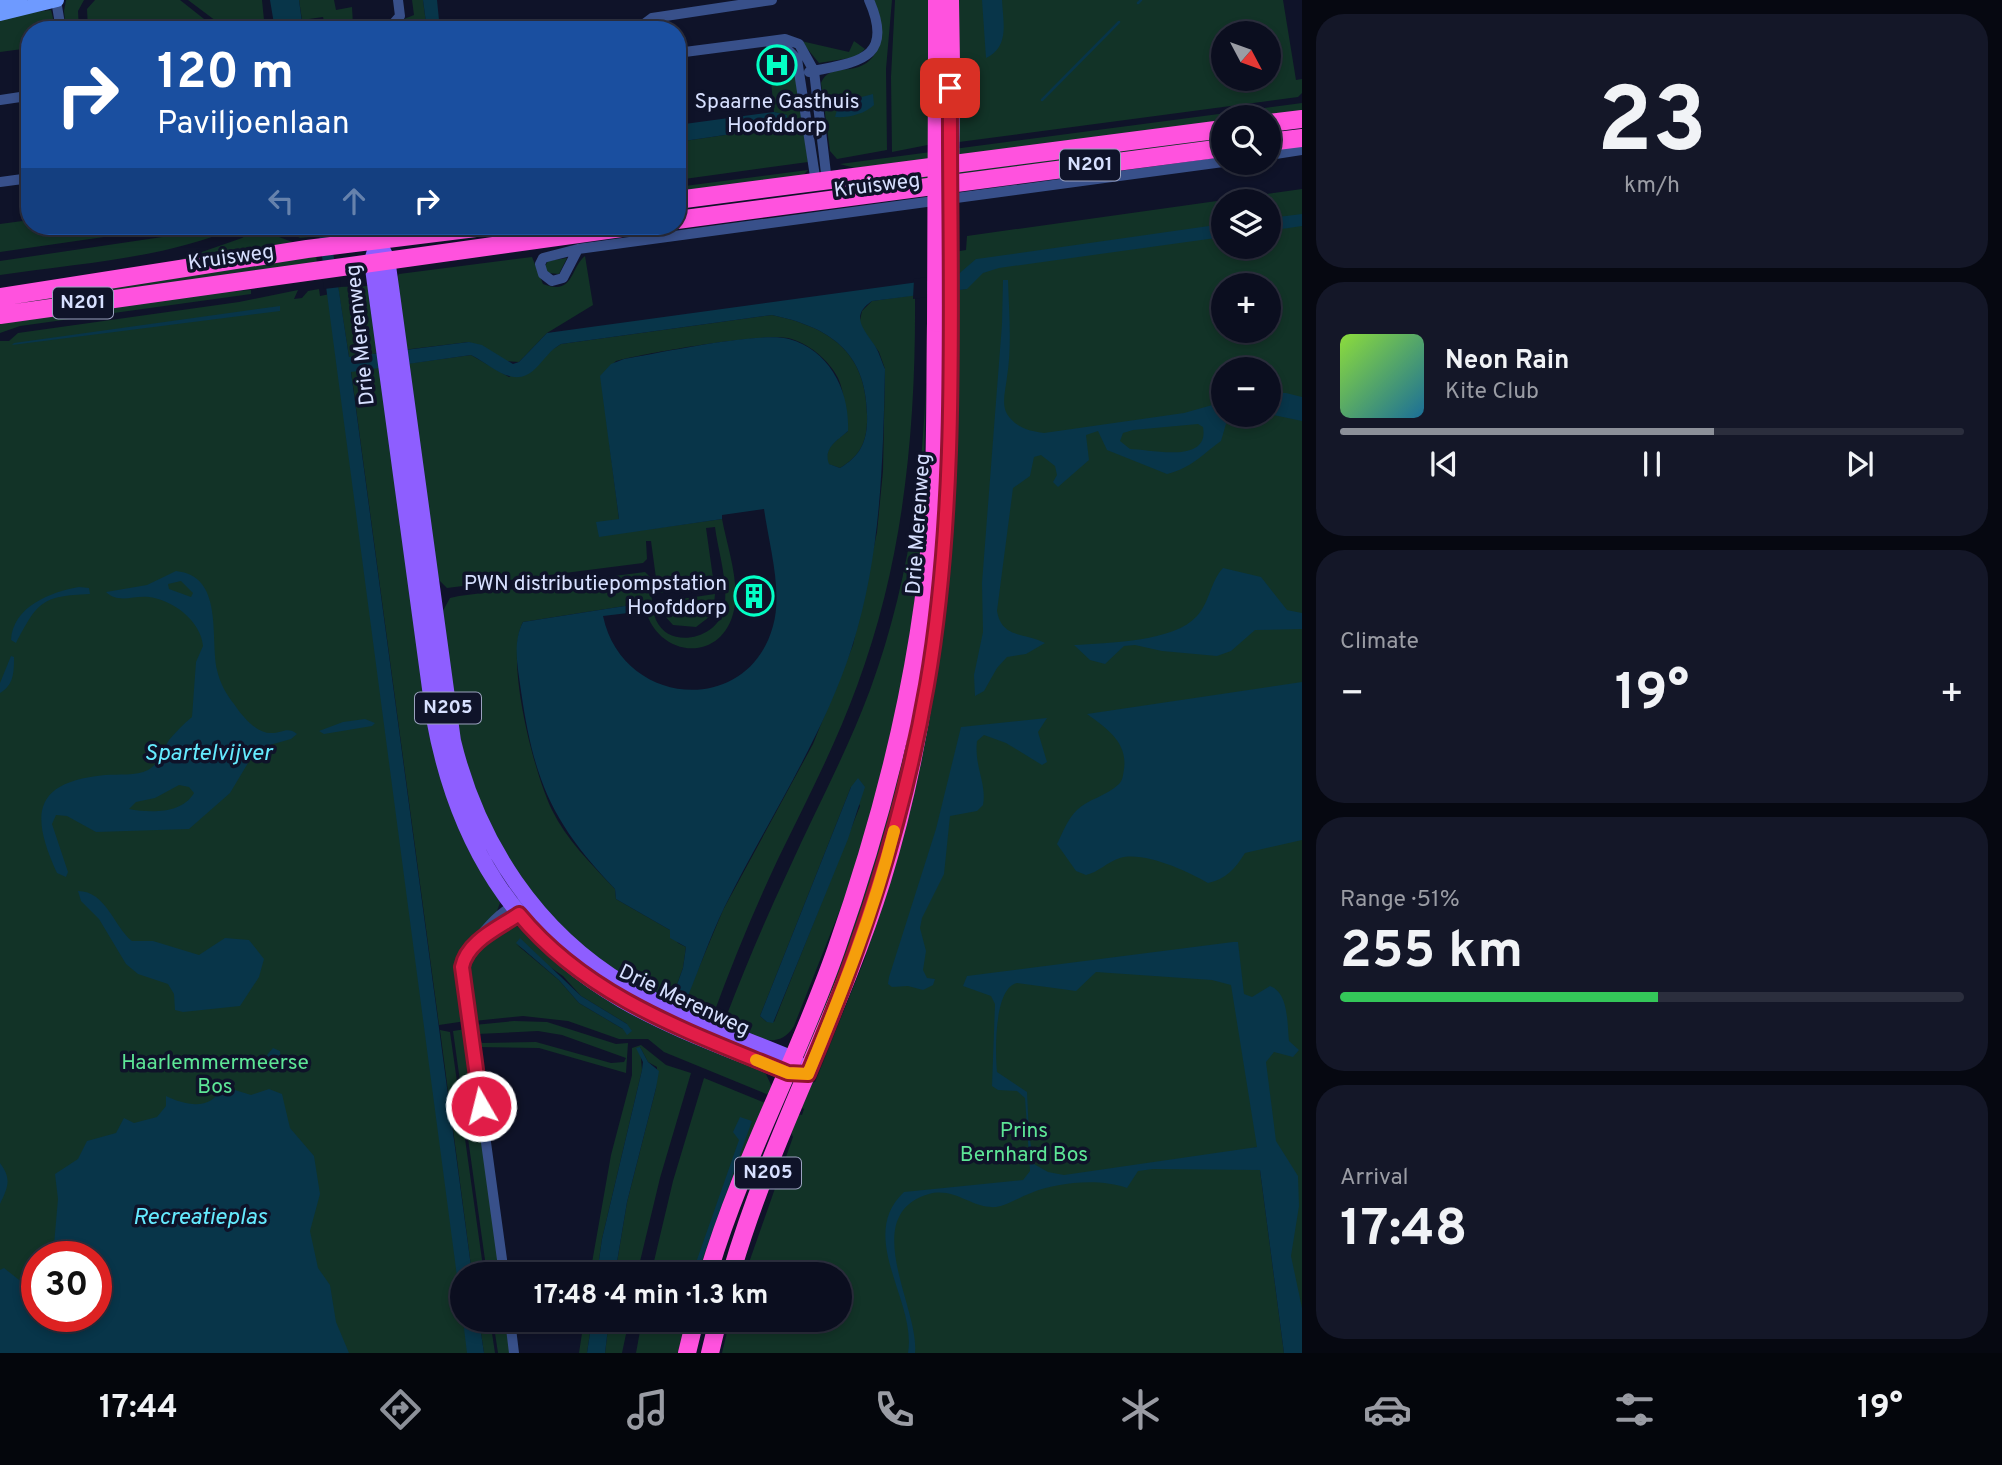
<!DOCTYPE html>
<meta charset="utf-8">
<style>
:root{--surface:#0b0e1f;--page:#141728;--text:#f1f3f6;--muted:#9a9ca4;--line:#2b2e3d;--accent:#8c9099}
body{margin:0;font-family:Overpass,sans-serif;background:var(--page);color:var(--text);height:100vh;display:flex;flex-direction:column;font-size:26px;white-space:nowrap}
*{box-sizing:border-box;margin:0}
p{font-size:23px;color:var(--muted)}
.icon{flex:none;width:38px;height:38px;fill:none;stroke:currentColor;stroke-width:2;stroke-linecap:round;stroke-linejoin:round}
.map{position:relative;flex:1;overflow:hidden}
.drawer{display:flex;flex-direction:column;gap:14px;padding:14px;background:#060811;width:700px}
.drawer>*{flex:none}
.top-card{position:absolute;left:21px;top:21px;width:665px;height:214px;border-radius:28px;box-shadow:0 4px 10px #0003,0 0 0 2px var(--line);background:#1a4fa0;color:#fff;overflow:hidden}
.needle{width:46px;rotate:131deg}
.controls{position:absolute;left:1211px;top:21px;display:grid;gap:14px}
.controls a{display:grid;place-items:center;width:70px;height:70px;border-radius:50%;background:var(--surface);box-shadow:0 4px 10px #0003,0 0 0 2px var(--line);font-size:35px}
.speed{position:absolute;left:21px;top:1241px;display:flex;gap:14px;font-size:35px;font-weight:700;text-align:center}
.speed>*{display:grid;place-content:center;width:91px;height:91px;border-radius:50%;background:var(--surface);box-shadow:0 4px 10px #0003,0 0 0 2px var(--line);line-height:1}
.speed .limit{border:10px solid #d22;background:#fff;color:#111}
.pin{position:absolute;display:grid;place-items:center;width:60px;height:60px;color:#fff;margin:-30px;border-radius:14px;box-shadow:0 4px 10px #0006}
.me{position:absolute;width:77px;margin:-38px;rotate:352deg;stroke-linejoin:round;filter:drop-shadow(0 0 5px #0008)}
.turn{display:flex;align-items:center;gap:24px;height:147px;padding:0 21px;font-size:32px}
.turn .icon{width:91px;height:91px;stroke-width:2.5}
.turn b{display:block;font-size:49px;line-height:60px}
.lanes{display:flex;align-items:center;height:66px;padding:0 21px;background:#0003;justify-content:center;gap:35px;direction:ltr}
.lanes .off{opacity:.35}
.big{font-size:52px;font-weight:700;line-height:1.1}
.drawer .card{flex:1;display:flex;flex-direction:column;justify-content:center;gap:10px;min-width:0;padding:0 24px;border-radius:28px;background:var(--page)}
.drawer .dial{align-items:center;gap:0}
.dial b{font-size:91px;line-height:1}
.song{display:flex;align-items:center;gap:21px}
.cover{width:84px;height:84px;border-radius:10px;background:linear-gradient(135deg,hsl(90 70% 55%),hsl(200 70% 35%))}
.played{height:7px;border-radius:4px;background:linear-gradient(90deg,var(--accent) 60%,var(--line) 60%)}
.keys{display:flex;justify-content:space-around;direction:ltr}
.heat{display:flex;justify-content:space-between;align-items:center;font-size:38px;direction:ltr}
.charge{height:10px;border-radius:5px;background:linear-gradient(90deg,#34c759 51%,var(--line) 0)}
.trip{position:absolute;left:450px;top:1262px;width:402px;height:70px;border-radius:35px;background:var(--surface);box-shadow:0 4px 10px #0003,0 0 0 2px var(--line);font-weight:700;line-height:70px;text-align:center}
.tabs{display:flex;height:112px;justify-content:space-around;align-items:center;background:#04060c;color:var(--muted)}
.tabs .icon{width:49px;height:49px}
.tabs .on{color:var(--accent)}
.tabs b{font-size:32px;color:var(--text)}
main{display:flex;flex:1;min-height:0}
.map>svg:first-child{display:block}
</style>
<main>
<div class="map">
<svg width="1302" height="1353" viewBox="0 0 1302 1353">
<rect width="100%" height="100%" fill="#0f1329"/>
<!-- green -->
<path fill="#123327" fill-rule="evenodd" d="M66,0H84L78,11L79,30H66L64,11Z
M95,0H180L218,30L190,27L88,30L87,9Z
M188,0H262L265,30L224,27Z
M299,0H334L336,10L352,7L353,25L341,30H326L323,17L302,20Z
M412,0H423L427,30H404V19L414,15Z
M874,0H892L886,69L887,150L837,159L830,151L821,83C827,68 842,71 855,68C887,60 882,23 874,0Z
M895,0H1283L1296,80L1302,79V93L1298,97L959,142L958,139L892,152L891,77ZM1223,33H1269V79H1223Z
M51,10L56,30H30V48L0,52V16Z
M801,41L849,52L854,41L865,49L856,57L819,63Z
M778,49L787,54L794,64L808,162L677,180V142L786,126L787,115L774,112L768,50Z
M1302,103V114L1223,117V124L855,168L840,164Z
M1223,133V142L841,191L836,188Z
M808,170L801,178L677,195V187Z
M1302,189V1353L1257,1147L1253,1148L1256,1170H1260L1284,1353H722L730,1320H840V1274H745L793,1137L791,1133L798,1114L802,1115L804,1109L800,1107L810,1083L815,1082L865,958L902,824L953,290L966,289L965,270L953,277L954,252L966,250L967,236ZM1223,201H1269V247H1223ZM1223,285H1269V331H1223ZM1223,369H1269V415H1223Z
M30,220V226H180L0,252V224Z
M202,226H240C165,259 80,263 0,275V261L169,236Z
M261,226H270L279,237L303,246L176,261L242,238Z
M310,226L311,237L300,238L279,227Z
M329,226H362L330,235Z
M316,252L317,265L0,310V301Z
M585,256L593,305L547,333L519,362L506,361L469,342L403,350L394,281L399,274L532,257L543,284C574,296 570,268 585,256Z
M567,258L559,274L548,273L545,266L548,261Z
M368,286L379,353L352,358L349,357L338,287Z
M319,289L320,296L330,294L462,1293V1320H465L470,1353H0V341H9L18,333L239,302L298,290L294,299L302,298L308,291ZM37,1256H96V1316H37Z
M251,290V294L20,326L0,333V322L198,294Z
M915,295C916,428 904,560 857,686C835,746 806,802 778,859C753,912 731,966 711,1021L615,974L538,906L491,834L457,739L440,616L450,598L459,596L645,572L650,577C652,589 651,609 656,620C670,651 718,638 724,609C729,584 718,551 715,527L706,528L714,585L658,593L651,541H646L647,559L643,563L447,588L434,575L405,364L471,355L509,377L561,344L772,315C829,327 866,351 867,414C868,439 862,455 840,468L828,464C823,448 837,440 848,431C845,415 845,392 838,378C829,360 807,342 788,338C762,333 644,353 616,361L601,376L619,519L599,536L722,519C727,546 740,582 734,610C722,666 653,658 644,603L523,622C504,658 534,773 552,810C566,839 592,865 615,889L616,899L670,930L678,943L686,947L683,968L675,990L687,996L723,910L813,744L853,645L877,532L883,471L885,369L879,352L859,325L862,311L872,301Z
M380,367L433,741L500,903L497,911L459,957L456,975L466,1021L439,1025L351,371Z
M926,384L922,545L900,709L862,854L794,1026C777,1054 748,1034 723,1025C743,972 765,920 789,869C816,809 847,752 870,690C906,592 922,488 926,384ZM851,787L860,806L774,1022H767L760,1016Z
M715,594L713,614L696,627L673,625L664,615L660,602Z
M914,683L906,763L871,892L809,1053L803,1056Z
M515,925L766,1074L772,1087L771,1096L664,1052L648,1039H619L568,1021L523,1016L474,1021C470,985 457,960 491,937C499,932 506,927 515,925ZM516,944L563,976L581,996L627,1024L623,1029L579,1003L559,980Z
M514,1021L547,1022L616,1044L628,1043L626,1073L539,1048L477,1047L474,1025ZM538,1031L562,1035L626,1058L624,1062L611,1063L536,1042L482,1043L477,1034Z
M466,1029L500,1274H487L453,1031Z
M440,1030L450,1032L484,1274H472Z
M641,1045L666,1065L691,1073L660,1178L637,1274H615L627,1202L656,1088L657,1067L648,1062L640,1047L642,1070L602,1239L597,1274H590L611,1155L632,1075V1048Z
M704,1078L768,1104L702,1274H651L673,1181Z
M479,1320H490L495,1353H484Z
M493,1320H506L511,1353H498Z
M584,1320H592L587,1353H579Z
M609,1320H629L622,1353H605Z
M642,1320H690L681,1353H636Z"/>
<!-- water -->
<path fill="#083549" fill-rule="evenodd" d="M270,0H299L303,30H275Z
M423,0H437L440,30H427Z
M982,0H1002C1003,22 1010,47 986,58Z
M873,94L874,105C865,114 848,118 835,117L839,103Z
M774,112L787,115V126L677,142V125Z
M1302,214V226L1269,231V218Z
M1223,224V237L999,268L983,273L967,289L872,301C851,315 862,327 873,343C879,351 881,360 885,369C883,462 881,556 852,647C822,740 767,821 724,908C710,937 700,967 688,996L679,997L675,990L683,968L686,947L670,938V930L616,899L615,889C552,823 534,781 521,691C518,668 512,643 523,622L644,603L645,611L603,616C622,707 748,718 773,626C783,591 769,545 764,509L722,515V519L599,537L596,522L619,519L600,376L611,364L624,359C659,353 761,331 789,339C830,350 850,392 848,431C837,441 823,448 829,464L840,468C862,455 868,439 867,414C866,351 829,327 772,315L561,344C550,350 545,359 536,368C514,391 492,365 471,355L351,372L472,1274H462V1314L318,226H329L349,357L469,342L482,345L513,364L519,362L547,333L955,277L976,259L984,258Z
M1003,280H1008C1009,311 1012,346 1007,377C1006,388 1001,404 1007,414C1016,428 1030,431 1044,433L1184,413L1223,402V415H1233L1228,417L1221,441C1200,456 1193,467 1167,474L1107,450L1098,431L1086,435L1089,460L1058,487L1053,482L1057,475L1055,466L1041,455L1034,457L1030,476L1013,488L997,611C1002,639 1024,632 1045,643L1026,654L1007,657L997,668L984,691L975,696L974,675L983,632L982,583L1002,324ZM1198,424L1203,427C1210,465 1149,449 1130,449L1120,441L1123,433L1133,430Z
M280,306V311L12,345L14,343Z
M1269,393H1286L1302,397V421L1269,414Z
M1223,568L1261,577L1287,610L1302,613V629L1255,630L1231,651L1217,656L1162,651L1135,645L1124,646L1105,664L1090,660L1074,645C1107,643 1174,642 1197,616C1210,602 1210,582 1223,568Z
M176,571C224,576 210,636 217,670C220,683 226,694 234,704C242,716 256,733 271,733C282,733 288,726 297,734L291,739L263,747L248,763L230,793L189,829L96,832L67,816L56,815L52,824L68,872L66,877L57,873C30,814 33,782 105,775C118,774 136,776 148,770C160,763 162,751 169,740C176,732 183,724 192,717L196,662L203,646C201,621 173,600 149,597C134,595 118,604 106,592L147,585ZM181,581L193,593L191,597L169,589L168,584ZM179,785L189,787L194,793C182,814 150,813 129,809L136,802L155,798Z
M79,587L89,588L90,594C41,596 38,602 16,643L11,640C13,606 51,592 79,587Z
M11,656L14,657C14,672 14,685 0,693V683Z
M1302,682V840L1245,853C1235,869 1226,879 1208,883C1187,871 1144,851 1120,858C1107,862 1099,872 1086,875L1076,871L1057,844C1063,832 1067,820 1077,810C1088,799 1107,796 1119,784C1123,780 1123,775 1124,769C1128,742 1106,728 1087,714Z
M1047,718L1038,732L1047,762L1042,765L1006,743L984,735L977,741C974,766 987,784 983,805L977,811L950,816L944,874L922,918L920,928L926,951L923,970L927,978L935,979L933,985L923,990L908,986L892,987L888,984L889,977L936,829L961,727Z
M365,719L375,723L372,726L324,734L319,731L343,722Z
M858,778L865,787L848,839L773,1023L767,1022L760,1016L851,787Z
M78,891C106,891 114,927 132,941H153L199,955L225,938L249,940L264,959L259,977L240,1006L183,1012L175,1010L174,994L168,984L138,974L126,964L99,919L81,901Z
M520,938L581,996L627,1024L632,1031L627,1035L623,1029L579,1003L559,980L516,943Z
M1233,942H1238L1244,994L1252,997L1270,986C1289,993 1287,1023 1289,1041L1299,1050L1293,1057L1274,1052L1266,1062L1276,1141L1298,1176L1299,1206L1291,1256L1302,1308V1353H1284L1260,1170L1153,1169L1138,1171L1127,1188C1100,1178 1057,1182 1031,1193C1020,1197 1008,1205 996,1207C972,1209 955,1187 929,1194C857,1215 920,1309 915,1353H908C917,1301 856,1237 904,1192L1023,1180L1030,1171L1025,1098L1017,1091L998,1090L992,1086L995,1004L991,996L963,986L967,976ZM1096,972L1212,980L1231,985L1257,1147L1064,1175L1048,1172L1034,1164L1029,1134L1027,1092L997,1072C995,1051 994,988 1017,983L1076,991Z
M640,1047L648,1062L659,1071L656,1088L627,1202L615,1274H597L602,1239L642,1070L643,1062L636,1048Z
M273,1048L280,1051L282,1070L278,1072L267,1055Z
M222,1086L251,1095L269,1089L282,1094L290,1128L314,1156L320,1194L310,1231L318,1268L330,1285L336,1322L349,1353H0V1270L4,1268L23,1283L37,1276V1316H96V1256H53L58,1199L55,1174L78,1159L87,1141L116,1133L124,1118L134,1123L157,1117L166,1106V1096C187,1106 212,1111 222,1086Z
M740,1117L752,1121L697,1274H692L739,1140L733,1132Z
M0,1163C12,1179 8,1187 0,1204Z
M463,1320H479L484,1353H467Z
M592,1320H609L605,1353H587Z"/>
<!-- pier -->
<path fill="#0f1329" d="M337,259L341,287L324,289L320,261Z
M927,277V297L913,299L914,279Z"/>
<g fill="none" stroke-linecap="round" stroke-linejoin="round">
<!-- stream -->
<path stroke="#083549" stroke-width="2.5" d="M1138,3L1141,0
M1042,100L1119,22"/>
<!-- street -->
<path stroke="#38508a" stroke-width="10" d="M56,0L61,30
M392,30V25L400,16L398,0
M642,30L644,24L652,18L772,0
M771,45L789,51L797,59L816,183
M677,53L785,39L799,44L814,71L827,182
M30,54L27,58L30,85
M809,72C855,62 896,61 869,0
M0,100L27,96L30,92
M1269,155L1302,150
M0,182L30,178
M578,249L563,278L552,281L543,274L540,264L543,258L578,249L1223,162
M529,900L519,914L470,948C488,927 501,907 529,900Z
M470,948L462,967L504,1274
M510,1320L514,1353"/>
<!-- secondary -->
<path stroke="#6e9aff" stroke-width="14" d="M0,4L20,0
M0,14L57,0"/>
<!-- primary -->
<path stroke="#8e5eff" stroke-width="16" d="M378,241L372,261L434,718C456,840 513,937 622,1000C674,1030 732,1050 787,1073H799
M382,249L387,259L391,287L453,741C478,843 536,932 627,986C679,1016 738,1036 793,1059L801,1067"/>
<!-- highway -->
<path stroke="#ff52de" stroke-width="18" d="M937,0V63
M950,0L951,63
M1269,123L1302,119
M1269,142L1302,138
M677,200L1223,129
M677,220L1223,148
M0,297L307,249L492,226
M0,315L636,226
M708,1274C741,1163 798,1059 836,950C887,806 924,656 933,503C936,443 935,383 936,323
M731,1274C770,1139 840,1014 882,880C938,699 948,509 949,321
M687,1353L695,1320
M710,1353L718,1320"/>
<!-- highway-bridge -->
<path stroke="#ff52de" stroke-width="18" d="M949,321L951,63
M936,323L937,63"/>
</g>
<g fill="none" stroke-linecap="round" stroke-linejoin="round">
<!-- route casing -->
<g stroke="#92132f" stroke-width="18">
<path id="route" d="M481,1106L462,967C467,941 499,928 519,914C588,998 690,1032 788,1073L808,1074C862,946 903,822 927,685C960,495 949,282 950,88"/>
</g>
<!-- route -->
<use href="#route" stroke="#e11d48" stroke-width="12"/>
<!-- slow -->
<path stroke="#f59e0b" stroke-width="12" d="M756,1060L788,1073L808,1074C841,994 873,915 894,831"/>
</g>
<!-- icons -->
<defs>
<g id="hospital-ring" transform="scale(2.0125)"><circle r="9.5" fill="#0f1329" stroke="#03ffc5" stroke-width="1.5"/><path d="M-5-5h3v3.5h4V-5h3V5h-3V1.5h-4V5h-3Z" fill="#03ffc5"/></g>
<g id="building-ring" transform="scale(2.0125)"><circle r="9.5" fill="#0f1329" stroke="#03ffc5" stroke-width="1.5"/><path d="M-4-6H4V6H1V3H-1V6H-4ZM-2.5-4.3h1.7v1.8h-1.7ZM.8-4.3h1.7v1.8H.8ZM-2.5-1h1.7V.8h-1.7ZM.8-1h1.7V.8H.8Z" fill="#03ffc5"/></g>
</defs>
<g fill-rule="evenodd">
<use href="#hospital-ring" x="777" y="65"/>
<use href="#building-ring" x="754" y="596"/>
</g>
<g text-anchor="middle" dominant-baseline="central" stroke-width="7" stroke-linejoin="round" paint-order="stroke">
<!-- shield labels -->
<g fill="#0f1329" stroke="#9ba2bf" stroke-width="2">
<rect x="1060" y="149.5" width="60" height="31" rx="5"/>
<rect x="53" y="287.5" width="60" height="31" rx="5"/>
<rect x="415" y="692.5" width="66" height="31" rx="5"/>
<rect x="735" y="1157.5" width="66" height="31" rx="5"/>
</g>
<g font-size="19" font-weight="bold" fill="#d7e0ff">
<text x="1090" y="165">N201</text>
<text x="83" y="303">N201</text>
<text x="448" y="708">N205</text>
<text x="768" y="1173">N205</text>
</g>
<!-- poi labels -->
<g font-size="21" fill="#d7e0ff" stroke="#0f1329">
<text x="777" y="102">Spaarne Gasthuis<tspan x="777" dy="24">Hoofddorp</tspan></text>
<text x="727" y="584" text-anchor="end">PWN distributiepompstation<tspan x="727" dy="24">Hoofddorp</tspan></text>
</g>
<!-- street labels -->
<g font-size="21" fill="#d7e0ff" stroke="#0f1329">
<text transform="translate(877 186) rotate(-7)">Kruisweg</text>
<text transform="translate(231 258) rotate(-8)">Kruisweg</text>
<text transform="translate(361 335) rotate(-96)">Drie Merenweg</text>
<text transform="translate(919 524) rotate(-86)">Drie Merenweg</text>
<text transform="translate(684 1001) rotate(25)">Drie Merenweg</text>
</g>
<!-- park labels -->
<g font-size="21" fill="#5de596" stroke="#0f1329">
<text x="215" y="1063">Haarlemmermeerse<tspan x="215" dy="24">Bos</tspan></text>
<text x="1024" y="1131">Prins<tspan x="1024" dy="24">Bernhard Bos</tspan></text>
</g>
<!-- water labels -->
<g font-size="23" font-style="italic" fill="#65ebff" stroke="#0f1329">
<text x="208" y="754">Spartelvijver</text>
<text x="200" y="1218">Recreatieplas</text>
</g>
</g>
</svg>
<div class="controls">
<a><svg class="needle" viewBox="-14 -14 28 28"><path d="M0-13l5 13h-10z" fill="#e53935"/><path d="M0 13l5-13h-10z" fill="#9a9ca4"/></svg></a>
<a><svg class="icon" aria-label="search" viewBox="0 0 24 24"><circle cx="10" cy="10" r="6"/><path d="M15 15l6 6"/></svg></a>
<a><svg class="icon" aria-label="layers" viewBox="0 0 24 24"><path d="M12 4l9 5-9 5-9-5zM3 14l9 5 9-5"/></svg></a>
<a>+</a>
<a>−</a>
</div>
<div class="speed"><div class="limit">30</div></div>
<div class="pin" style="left:950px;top:88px;background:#d93025"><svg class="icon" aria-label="arrive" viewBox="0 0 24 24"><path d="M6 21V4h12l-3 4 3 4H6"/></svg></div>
<svg class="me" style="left:481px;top:1106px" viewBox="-20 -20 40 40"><circle r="17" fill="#e11d48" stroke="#fff" stroke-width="3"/><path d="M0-11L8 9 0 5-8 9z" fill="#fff"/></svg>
<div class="trip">17:48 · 4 min · 1.3 km</div>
<div class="top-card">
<div class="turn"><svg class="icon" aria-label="right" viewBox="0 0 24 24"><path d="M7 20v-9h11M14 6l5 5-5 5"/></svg><div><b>120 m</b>Paviljoenlaan</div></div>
<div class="lanes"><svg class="icon off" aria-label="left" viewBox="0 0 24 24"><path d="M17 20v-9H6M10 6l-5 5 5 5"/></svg><svg class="icon off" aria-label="ahead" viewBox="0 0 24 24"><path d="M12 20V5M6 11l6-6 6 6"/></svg><svg class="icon" aria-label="right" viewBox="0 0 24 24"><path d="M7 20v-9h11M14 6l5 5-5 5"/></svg></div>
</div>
</div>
<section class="drawer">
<div class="card dial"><b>23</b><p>km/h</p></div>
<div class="card">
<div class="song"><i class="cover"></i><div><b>Neon Rain</b><p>Kite Club</p></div></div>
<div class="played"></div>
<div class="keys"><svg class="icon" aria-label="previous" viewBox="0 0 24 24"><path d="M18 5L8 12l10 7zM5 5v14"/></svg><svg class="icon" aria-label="pause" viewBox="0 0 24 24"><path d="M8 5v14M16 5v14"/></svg><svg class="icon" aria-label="next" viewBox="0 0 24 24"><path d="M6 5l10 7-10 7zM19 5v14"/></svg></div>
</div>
<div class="card"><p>Climate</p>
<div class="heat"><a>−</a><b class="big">19°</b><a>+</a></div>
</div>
<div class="card"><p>Range · 51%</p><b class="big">255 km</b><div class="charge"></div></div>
<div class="card"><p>Arrival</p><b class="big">17:48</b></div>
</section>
</main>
<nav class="tabs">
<b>17:44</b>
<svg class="icon on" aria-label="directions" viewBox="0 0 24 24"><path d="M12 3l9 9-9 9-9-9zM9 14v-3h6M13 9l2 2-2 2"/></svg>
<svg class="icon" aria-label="music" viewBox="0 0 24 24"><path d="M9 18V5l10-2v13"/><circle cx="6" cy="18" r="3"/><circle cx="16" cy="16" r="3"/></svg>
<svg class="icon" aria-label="phone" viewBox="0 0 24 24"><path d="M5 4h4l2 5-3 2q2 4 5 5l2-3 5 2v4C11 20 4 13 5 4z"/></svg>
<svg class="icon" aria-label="climate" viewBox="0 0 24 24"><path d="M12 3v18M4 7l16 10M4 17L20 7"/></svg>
<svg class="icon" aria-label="car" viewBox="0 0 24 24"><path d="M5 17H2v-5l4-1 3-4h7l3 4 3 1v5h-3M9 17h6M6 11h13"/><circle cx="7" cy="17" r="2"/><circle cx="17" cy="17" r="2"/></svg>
<svg class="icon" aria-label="filters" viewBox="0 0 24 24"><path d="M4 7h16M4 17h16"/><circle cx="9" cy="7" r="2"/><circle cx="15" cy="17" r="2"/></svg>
<b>19°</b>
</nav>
